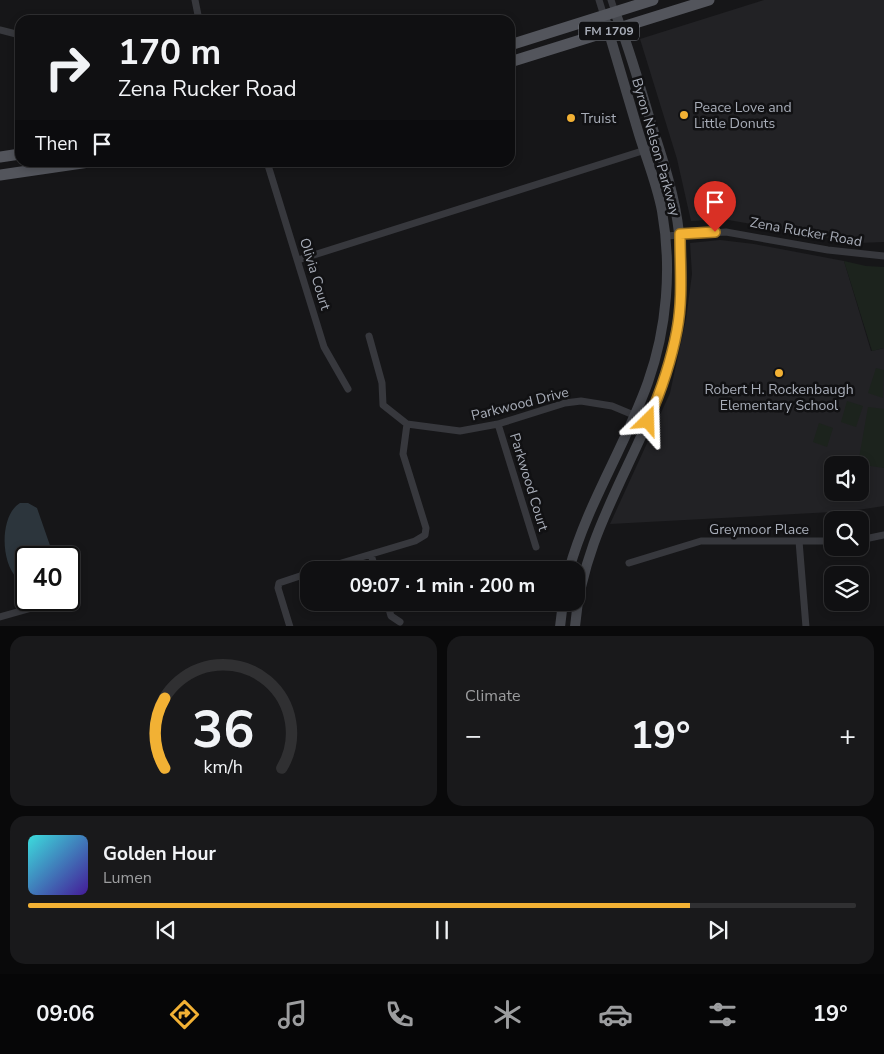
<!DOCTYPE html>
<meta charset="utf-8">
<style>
:root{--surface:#101012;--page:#19191b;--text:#f1f3f6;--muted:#9c9d9f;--line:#303032;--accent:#f2b134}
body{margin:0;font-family:"Nunito Sans",sans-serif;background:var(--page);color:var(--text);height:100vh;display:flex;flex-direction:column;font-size:19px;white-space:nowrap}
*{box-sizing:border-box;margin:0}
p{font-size:16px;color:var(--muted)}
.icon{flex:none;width:28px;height:28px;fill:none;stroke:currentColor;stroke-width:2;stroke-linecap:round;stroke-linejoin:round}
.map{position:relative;height:626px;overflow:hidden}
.details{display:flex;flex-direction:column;gap:10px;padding:10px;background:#09090a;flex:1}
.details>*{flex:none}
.hud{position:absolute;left:15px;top:15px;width:500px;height:152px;border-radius:15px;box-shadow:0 2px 8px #0003,0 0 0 1px var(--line);background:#101012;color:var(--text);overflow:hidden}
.tools{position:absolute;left:824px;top:456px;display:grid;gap:10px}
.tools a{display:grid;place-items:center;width:45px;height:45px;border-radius:10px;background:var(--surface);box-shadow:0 2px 8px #0003,0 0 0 1px var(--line);font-size:25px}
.speed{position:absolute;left:15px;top:546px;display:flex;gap:10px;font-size:25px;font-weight:700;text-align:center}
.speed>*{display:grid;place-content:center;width:65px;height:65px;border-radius:50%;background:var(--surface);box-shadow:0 2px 8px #0003,0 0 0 1px var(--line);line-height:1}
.speed .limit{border:2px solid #111;border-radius:8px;background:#fff;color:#111}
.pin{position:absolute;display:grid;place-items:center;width:42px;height:42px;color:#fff;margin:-51px -21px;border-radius:50% 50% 50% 0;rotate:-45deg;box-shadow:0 0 5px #0007}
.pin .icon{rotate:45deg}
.me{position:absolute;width:55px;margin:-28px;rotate:22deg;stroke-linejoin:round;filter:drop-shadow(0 0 4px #0008)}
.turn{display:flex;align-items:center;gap:18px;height:105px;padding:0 20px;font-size:22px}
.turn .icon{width:65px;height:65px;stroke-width:2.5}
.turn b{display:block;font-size:35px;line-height:42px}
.then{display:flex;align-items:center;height:48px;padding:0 20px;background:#0003;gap:10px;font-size:19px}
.big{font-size:38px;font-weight:700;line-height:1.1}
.details .tile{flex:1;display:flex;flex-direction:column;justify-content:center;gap:8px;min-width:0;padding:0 18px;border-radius:15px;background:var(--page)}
.details .dial{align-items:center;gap:0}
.dial svg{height:130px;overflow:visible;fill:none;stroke:var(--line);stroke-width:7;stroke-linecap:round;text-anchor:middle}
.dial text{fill:var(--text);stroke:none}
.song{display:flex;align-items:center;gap:15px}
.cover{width:60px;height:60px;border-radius:8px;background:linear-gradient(135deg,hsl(180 70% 55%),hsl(260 70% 35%))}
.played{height:5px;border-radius:2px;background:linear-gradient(90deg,var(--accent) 80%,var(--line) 80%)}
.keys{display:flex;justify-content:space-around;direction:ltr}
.heat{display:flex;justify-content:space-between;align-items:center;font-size:28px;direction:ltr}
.details .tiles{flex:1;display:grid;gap:10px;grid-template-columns:1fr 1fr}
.tile:last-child{grid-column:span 2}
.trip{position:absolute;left:300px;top:561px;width:285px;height:50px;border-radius:15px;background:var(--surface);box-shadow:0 2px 8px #0003,0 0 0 1px var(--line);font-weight:700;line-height:50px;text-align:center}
.tab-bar{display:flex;height:80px;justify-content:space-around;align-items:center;background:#060607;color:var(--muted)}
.tab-bar .icon{width:35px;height:35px}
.tab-bar .current{color:var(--accent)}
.tab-bar b{font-size:22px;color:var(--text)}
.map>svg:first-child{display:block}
</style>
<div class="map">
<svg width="884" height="627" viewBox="0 0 884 627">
<rect width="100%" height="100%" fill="#161618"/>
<!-- built -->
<path fill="#222225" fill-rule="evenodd" d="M764,0H884V242L858,243L723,219L691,221L677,159L640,39Z
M720,240L754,244L844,261L871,351L884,348V506L851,511L610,524L670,393L686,319L692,274L690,243ZM832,465H860V492H832Z"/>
<!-- green -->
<path fill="#1c231d" d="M844,261L866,266L884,267V348L872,351Z
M876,368L884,370L883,398L868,393Z
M847,401L863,406L856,427L841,422Z
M868,407L884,409V468L858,464Z
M819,423L833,428L827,447L813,442Z"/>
<!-- water -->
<path fill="#2c353c" d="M20,503H28L37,508L54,557L26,558L25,578H17C0,561 0,515 20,503Z"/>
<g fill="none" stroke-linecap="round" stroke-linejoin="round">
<!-- street -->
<path stroke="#37383d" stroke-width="7" d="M599,0L604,16
M611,0L615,12
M195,20L198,15L195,0
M0,30L20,35
M267,162L324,347L348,389
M665,236L726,232L828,250L884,256
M298,260L658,146
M369,336L382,383L383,405L407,424L460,431L498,424L565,403L581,401L612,406L648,421
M498,424L536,547
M860,540L884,535
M799,541L806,627
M371,555L376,570
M629,563L701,541H832
M318,570L415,541L425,535L426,528L403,454L407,424
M69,596L77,593
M387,602L391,616L400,622
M0,617L60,600
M290,627L278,588L279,583L309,573"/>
<!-- secondary -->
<path stroke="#45474d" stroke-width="10" d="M569,570C587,504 625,447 648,382C667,328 672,268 662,211C657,184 646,158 638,131C627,93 615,54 604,16
M560,627L563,602
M575,627C581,550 618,490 648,421C674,363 687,298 679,233C675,195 662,157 650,120C639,83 629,47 615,12"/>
<!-- primary -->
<path stroke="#53555c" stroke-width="11" d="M510,45L653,0
M510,62L709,0
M0,157L20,154
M0,175L89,162"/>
</g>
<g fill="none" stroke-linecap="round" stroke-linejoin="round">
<!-- route casing -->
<g stroke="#9d7322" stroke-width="12">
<path id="route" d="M648,421C661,391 671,362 677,330C683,299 680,266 680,234L715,232"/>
</g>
<!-- route -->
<use href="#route" stroke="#f2b134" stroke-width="9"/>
</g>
<!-- markers -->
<g fill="#f2b134" stroke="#111113" stroke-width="2">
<circle cx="684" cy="115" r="5"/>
<circle cx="571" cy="118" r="5"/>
<circle cx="779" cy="373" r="5"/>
</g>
<g text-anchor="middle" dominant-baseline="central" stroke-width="5" stroke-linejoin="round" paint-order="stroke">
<!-- shield labels -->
<rect fill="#111113" stroke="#7b7e86" stroke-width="1" x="579" y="21.5" width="60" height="19" rx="4"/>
<g font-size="12" font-weight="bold" fill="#a8adb8">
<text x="609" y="31">FM 1709</text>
</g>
<!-- poi labels -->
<g font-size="14" fill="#a8adb8" stroke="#111113" text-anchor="start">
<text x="694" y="107">Peace Love and<tspan x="694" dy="16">Little Donuts</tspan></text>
<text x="581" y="118">Truist</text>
<text x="779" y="389" text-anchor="middle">Robert H. Rockenbaugh<tspan x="779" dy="16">Elementary School</tspan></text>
</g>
<!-- street labels -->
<g font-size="14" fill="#a8adb8" stroke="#111113">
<text transform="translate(656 147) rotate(74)">Byron Nelson Parkway</text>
<text transform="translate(806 232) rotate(10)">Zena Rucker Road</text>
<text transform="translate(315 274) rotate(73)">Olivia Court</text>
<text transform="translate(520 404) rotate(-14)">Parkwood Drive</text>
<text transform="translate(529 482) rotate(73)">Parkwood Court</text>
<text x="759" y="529">Greymoor Place</text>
</g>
</g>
</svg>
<div class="tools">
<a><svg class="icon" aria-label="sound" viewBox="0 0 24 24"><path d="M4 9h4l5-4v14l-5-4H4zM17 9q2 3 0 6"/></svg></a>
<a><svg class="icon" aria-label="search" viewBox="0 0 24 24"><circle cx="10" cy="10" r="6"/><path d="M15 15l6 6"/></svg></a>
<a><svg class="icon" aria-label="layers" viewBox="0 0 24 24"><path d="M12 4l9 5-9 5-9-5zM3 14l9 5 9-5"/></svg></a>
</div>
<div class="speed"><div class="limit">40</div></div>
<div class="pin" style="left:715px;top:232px;background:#d93025"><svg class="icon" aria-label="arrive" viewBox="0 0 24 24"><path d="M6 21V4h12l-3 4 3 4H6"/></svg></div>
<svg class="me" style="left:648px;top:421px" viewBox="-20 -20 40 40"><path d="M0-17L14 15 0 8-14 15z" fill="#f2b134" stroke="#fff" stroke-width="4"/></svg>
<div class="trip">09:07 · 1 min · 200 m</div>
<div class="hud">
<div class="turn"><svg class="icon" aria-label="right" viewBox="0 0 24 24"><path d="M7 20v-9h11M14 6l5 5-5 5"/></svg><div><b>170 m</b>Zena Rucker Road</div></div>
<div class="then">Then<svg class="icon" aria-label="arrive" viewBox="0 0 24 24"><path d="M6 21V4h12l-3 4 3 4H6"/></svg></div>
</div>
</div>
<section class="details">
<div class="tiles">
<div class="tile dial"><svg viewBox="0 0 100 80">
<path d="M14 69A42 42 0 1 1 86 69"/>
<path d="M14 69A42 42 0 0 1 14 26" stroke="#f2b134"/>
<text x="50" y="56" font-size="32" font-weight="700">36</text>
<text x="50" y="72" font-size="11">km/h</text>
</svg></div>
<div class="tile"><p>Climate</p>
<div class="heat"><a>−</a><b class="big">19°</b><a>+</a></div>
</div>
<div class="tile">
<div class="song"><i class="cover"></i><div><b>Golden Hour</b><p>Lumen</p></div></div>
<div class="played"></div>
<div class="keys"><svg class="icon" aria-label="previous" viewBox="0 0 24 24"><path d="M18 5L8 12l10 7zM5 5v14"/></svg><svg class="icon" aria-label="pause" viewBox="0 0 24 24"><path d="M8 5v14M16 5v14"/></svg><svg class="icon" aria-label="next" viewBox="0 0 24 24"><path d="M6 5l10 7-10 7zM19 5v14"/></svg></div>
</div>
</div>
</section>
<nav class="tab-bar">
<b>09:06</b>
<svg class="icon current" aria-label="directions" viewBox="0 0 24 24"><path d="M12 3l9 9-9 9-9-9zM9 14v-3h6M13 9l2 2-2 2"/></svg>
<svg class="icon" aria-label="music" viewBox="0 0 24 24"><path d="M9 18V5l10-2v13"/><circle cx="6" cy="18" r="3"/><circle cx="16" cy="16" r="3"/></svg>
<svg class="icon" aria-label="phone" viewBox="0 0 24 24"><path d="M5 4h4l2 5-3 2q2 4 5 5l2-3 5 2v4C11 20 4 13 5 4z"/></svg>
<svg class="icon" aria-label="climate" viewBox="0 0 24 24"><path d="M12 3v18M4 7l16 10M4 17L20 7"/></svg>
<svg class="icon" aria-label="car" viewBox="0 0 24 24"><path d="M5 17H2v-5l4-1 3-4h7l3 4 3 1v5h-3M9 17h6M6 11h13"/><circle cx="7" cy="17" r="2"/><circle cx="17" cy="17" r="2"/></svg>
<svg class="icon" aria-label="filters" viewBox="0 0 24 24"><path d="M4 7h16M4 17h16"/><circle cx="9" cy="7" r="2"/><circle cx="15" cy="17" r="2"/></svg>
<b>19°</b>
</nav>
